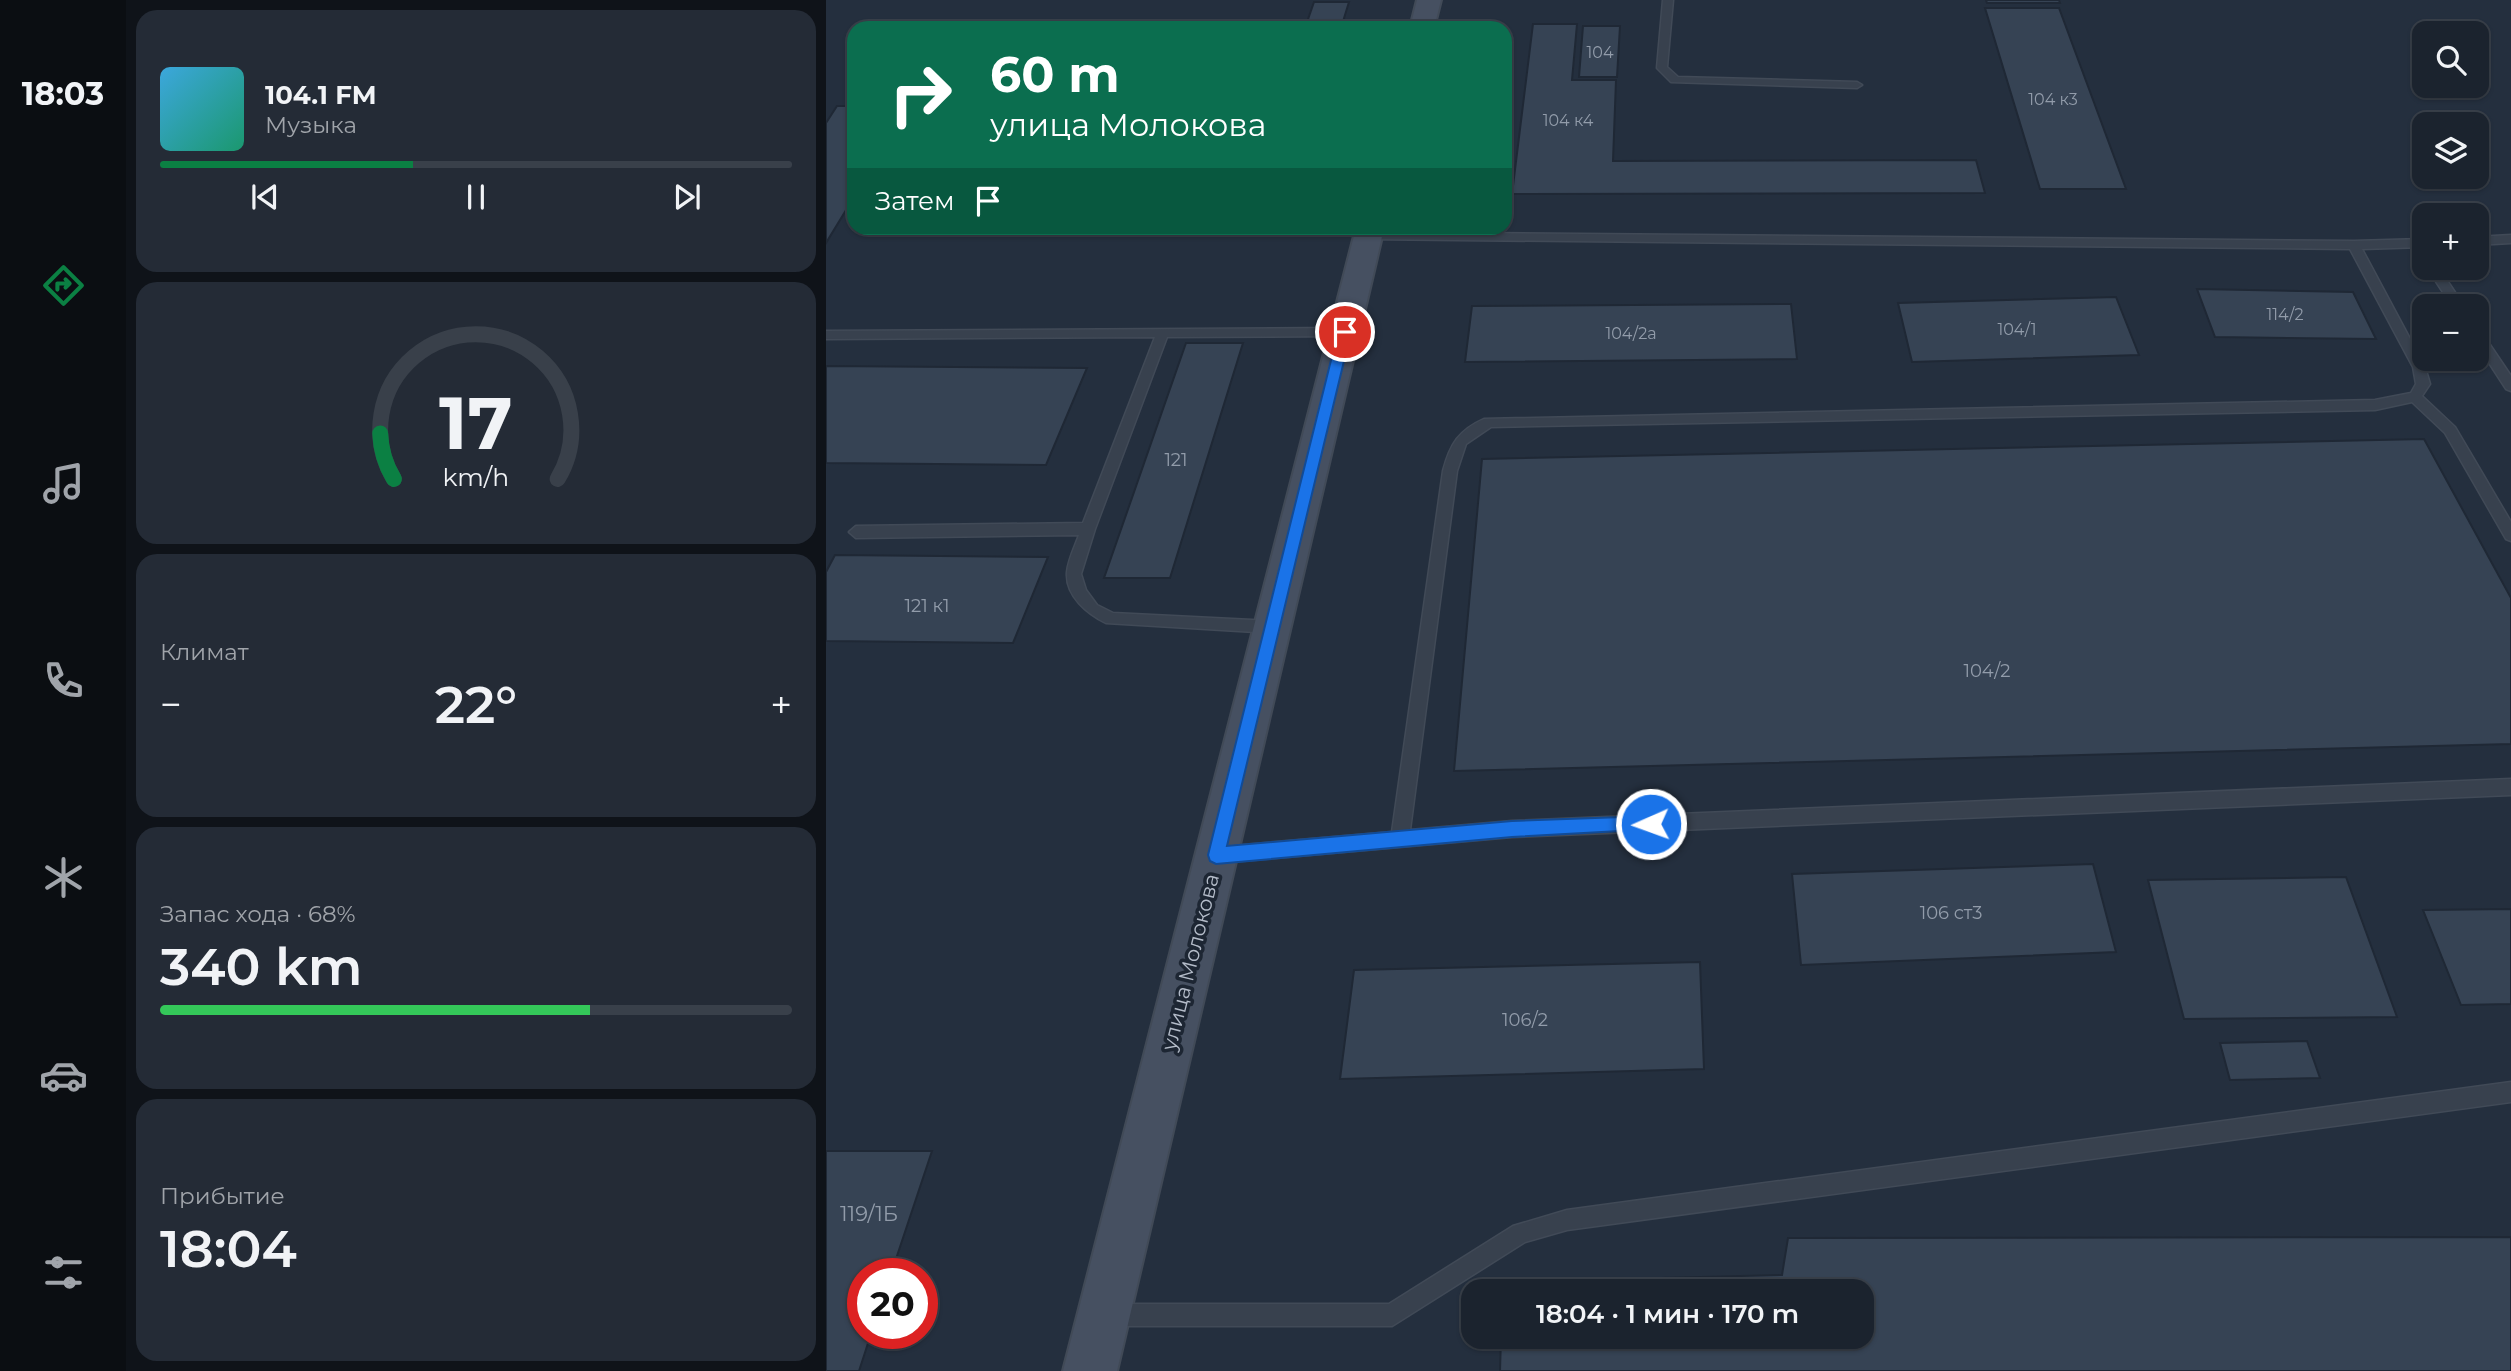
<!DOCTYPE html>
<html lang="ru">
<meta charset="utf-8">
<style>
:root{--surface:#1b232e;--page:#242b36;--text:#f1f3f6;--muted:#a0a4aa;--line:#39404a;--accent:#0b8043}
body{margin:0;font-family:Montserrat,sans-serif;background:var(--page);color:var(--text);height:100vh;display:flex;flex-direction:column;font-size:26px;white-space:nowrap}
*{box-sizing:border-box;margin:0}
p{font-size:23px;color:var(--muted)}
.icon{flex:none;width:38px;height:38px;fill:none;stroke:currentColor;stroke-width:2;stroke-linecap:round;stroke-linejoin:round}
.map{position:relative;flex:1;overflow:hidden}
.panel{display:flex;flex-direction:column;gap:10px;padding:10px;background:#0f1319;width:700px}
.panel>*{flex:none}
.hud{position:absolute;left:21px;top:21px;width:665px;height:214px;border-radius:21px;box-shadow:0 2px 5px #0004,0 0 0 2px var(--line);background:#0b6e4f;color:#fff;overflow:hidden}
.tools{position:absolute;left:1586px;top:21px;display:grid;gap:14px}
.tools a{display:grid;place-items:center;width:77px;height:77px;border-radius:14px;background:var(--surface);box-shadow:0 2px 5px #0004,0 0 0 2px var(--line);font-size:35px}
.speed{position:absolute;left:21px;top:1258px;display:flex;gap:14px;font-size:35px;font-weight:700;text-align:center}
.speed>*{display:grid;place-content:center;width:91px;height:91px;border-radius:50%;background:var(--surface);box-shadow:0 2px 5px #0004,0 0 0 2px var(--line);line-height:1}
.speed .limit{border:10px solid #d22;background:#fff;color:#111}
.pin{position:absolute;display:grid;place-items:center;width:60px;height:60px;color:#fff;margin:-30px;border:4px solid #fff;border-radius:50%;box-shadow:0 2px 7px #0007}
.me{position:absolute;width:77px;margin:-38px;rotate:268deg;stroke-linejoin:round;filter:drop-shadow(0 0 5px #0008)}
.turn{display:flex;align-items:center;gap:24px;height:147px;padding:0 28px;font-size:32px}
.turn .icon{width:91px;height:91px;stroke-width:2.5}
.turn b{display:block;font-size:49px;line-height:60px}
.then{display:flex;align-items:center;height:66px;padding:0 28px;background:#0003;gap:14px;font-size:26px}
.big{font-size:52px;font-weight:600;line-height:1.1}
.panel .widget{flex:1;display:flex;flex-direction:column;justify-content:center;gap:10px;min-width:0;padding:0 24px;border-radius:21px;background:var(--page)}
.panel .dial{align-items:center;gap:0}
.dial svg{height:182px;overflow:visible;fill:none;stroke:var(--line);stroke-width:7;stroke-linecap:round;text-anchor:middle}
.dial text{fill:var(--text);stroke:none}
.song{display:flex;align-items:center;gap:21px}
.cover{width:84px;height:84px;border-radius:10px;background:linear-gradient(135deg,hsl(200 70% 55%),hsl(160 70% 35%))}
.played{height:7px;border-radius:4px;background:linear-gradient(90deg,var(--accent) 40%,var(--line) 40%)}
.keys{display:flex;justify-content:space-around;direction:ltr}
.heat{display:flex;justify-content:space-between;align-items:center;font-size:38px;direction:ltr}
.charge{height:10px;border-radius:5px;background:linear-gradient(90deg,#34c759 68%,var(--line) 0)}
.trip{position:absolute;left:635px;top:1279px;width:413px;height:70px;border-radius:21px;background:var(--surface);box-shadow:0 2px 5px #0004,0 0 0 2px var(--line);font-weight:600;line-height:70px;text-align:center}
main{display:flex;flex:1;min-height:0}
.tab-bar{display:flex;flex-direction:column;width:126px;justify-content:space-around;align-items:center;background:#0b0e12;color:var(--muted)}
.tab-bar .icon{width:49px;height:49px}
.tab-bar .active{color:var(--accent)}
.tab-bar b{font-size:32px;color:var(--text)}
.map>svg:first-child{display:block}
</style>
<main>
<nav class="tab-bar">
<b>18:03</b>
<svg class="icon active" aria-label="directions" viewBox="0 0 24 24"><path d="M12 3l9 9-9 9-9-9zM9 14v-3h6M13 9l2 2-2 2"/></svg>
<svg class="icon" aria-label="music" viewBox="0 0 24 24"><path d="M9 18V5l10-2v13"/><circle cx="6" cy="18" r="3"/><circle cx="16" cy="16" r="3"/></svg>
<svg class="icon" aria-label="phone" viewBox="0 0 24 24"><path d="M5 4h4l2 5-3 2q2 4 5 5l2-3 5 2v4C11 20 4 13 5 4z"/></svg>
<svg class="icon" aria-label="climate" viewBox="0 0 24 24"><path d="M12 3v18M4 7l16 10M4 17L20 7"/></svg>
<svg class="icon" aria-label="car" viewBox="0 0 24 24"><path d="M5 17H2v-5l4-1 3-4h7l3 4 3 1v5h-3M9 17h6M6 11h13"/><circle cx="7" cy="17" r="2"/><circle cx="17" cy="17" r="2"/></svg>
<svg class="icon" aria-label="filters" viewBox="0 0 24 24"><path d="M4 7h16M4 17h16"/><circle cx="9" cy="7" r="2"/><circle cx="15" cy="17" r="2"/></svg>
</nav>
<section class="panel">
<div class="widget">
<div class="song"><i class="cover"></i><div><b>104.1 FM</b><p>Музыка</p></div></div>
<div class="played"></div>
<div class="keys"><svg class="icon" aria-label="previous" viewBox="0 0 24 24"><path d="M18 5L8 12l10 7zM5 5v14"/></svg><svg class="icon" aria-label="pause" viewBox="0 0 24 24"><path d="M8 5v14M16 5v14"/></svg><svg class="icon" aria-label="next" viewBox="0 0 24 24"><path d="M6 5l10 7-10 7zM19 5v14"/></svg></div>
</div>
<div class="widget dial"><svg viewBox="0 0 100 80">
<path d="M14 69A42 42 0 1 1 86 69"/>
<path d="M14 69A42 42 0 0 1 8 49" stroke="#0b8043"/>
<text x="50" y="56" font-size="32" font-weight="700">17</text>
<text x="50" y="72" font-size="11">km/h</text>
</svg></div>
<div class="widget"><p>Климат</p>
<div class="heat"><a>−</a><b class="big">22°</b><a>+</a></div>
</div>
<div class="widget"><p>Запас хода · 68%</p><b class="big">340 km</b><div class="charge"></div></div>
<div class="widget"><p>Прибытие</p><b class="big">18:04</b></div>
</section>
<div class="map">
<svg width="1685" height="1371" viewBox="0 0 1685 1371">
<rect width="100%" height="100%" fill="#242f3e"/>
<!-- building -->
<path fill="#364354" stroke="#1f2835" stroke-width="2" d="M1160,0H1233L1234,3H1161Z
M488,2H523L515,28H479Z
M1159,8H1233L1300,189H1214Z
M707,24H751L746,80H790L787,161L1150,160L1159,193L686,194Z
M757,26H794L791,77H753Z
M11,106H28V197L0,243V123Z
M294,228H455L453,234H291Z
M1371,289L1527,292L1550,339L1389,337Z
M1290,297L1313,355L1086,362L1072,303Z
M965,304L971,359L639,362L646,306Z
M360,343H417L344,578H278Z
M0,366L261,368L220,465L0,463Z
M1598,439L1685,598V744L628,771L656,459Z
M9,555L222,557L187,643L0,641V572Z
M1267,864L1290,952L975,965L966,874Z
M1520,877L1571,1017L1358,1019L1322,880Z
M1685,909V1004L1635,1005L1597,910Z
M874,962L878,1069L514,1079L528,970Z
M1481,1041L1494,1078L1404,1080L1394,1043Z
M0,1151H106L65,1274H37V1334H45L33,1371H0Z
M1685,1237V1371H674L675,1337H1036V1292H677V1282L956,1275L962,1238Z"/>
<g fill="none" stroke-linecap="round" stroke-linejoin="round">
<!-- lane casing -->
<g stroke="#414a57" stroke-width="3">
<path id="lane" d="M837,0H847L841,67L852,77L1031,82L1036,85L1031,88L845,82L831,68Z
M542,232L1528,241L1598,239V247L1536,249L1599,367L1604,384L1596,396L1629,427L1685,522V541L1680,539L1619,433L1586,402L1549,410L665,427L640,444L631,471L584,830L686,821L1685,779V795L686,837L393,863L387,861L384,855L387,849L393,847L566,832L617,471C624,444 633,430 658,419L1549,400L1585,393L1590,384L1587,367L1524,249L538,239V233Z
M1685,235V243L1650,245V237Z
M1601,268H1613L1638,306H1626Z
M519,328L525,332L519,336L341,337L269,529L255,574L260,590L271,605L287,613L446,621L451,623L454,627L451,631L446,633L280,623C262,614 239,596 241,572C242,560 249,546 253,535L30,538L23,532L30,526L257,523L329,337L0,339V331Z
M1650,329L1654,330L1685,376V391L1680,389L1650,343Z
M1685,1082V1102L741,1230L699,1242L566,1326H284L276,1323L273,1315L276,1307L284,1304H563L687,1226L741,1210Z"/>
</g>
<!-- secondary casing -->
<g stroke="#414a57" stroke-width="4">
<path id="secondary" d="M591,0H615L608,28H584Z
M530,228H558L291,1371H237Z"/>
</g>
<!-- lane -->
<use href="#lane" fill="#38414e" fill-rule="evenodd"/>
<!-- secondary -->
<use href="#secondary" fill="#465061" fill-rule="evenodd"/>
</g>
<!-- route -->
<path fill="#1a73e8" stroke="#114b97" stroke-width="2" d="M519,327L525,332L401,846L686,821L825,816L831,818L834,824L831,829L686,837L390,864L384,861L382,855L512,332Z"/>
<g text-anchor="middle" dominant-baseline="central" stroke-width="7" stroke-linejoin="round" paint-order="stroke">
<!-- far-number labels -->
<g font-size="16" fill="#929caa">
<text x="774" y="52">104</text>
<text x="1227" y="99">104 к3</text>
<text x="742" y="120">104 к4</text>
<text x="1459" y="314">114/2</text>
<text x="1191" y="329">104/1</text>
<text x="805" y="333">104/2а</text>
</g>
<!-- number labels -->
<g font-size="18" fill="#929caa">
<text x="350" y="460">121</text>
<text x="101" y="606">121 к1</text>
<text x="1161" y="671">104/2</text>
<text x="1125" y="913">106 ст3</text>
<text x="699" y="1020">106/2</text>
</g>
<!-- street labels -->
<g font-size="21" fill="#b4bcc9" stroke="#1d2633">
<text transform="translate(364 962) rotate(-76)">улица Молокова</text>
</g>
<!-- near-number labels -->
<g font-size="21" fill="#929caa">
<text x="43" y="1213">119/1Б</text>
</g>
</g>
</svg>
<div class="tools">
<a><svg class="icon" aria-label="search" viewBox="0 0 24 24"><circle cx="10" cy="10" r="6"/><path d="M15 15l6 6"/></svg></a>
<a><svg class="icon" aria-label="layers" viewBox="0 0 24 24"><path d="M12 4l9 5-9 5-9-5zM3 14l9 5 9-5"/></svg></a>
<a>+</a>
<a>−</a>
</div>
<div class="speed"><div class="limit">20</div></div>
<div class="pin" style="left:519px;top:332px;background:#d93025"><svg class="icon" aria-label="arrive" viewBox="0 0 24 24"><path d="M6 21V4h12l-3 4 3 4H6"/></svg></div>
<svg class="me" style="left:825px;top:824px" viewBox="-20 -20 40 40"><circle r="17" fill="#1a73e8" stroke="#fff" stroke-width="3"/><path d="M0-11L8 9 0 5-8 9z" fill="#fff"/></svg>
<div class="trip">18:04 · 1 мин · 170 m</div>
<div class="hud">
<div class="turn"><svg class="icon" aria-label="right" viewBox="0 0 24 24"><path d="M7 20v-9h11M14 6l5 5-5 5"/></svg><div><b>60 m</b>улица Молокова</div></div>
<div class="then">Затем<svg class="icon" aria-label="arrive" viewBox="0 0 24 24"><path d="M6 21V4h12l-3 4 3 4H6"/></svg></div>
</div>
</div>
</main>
